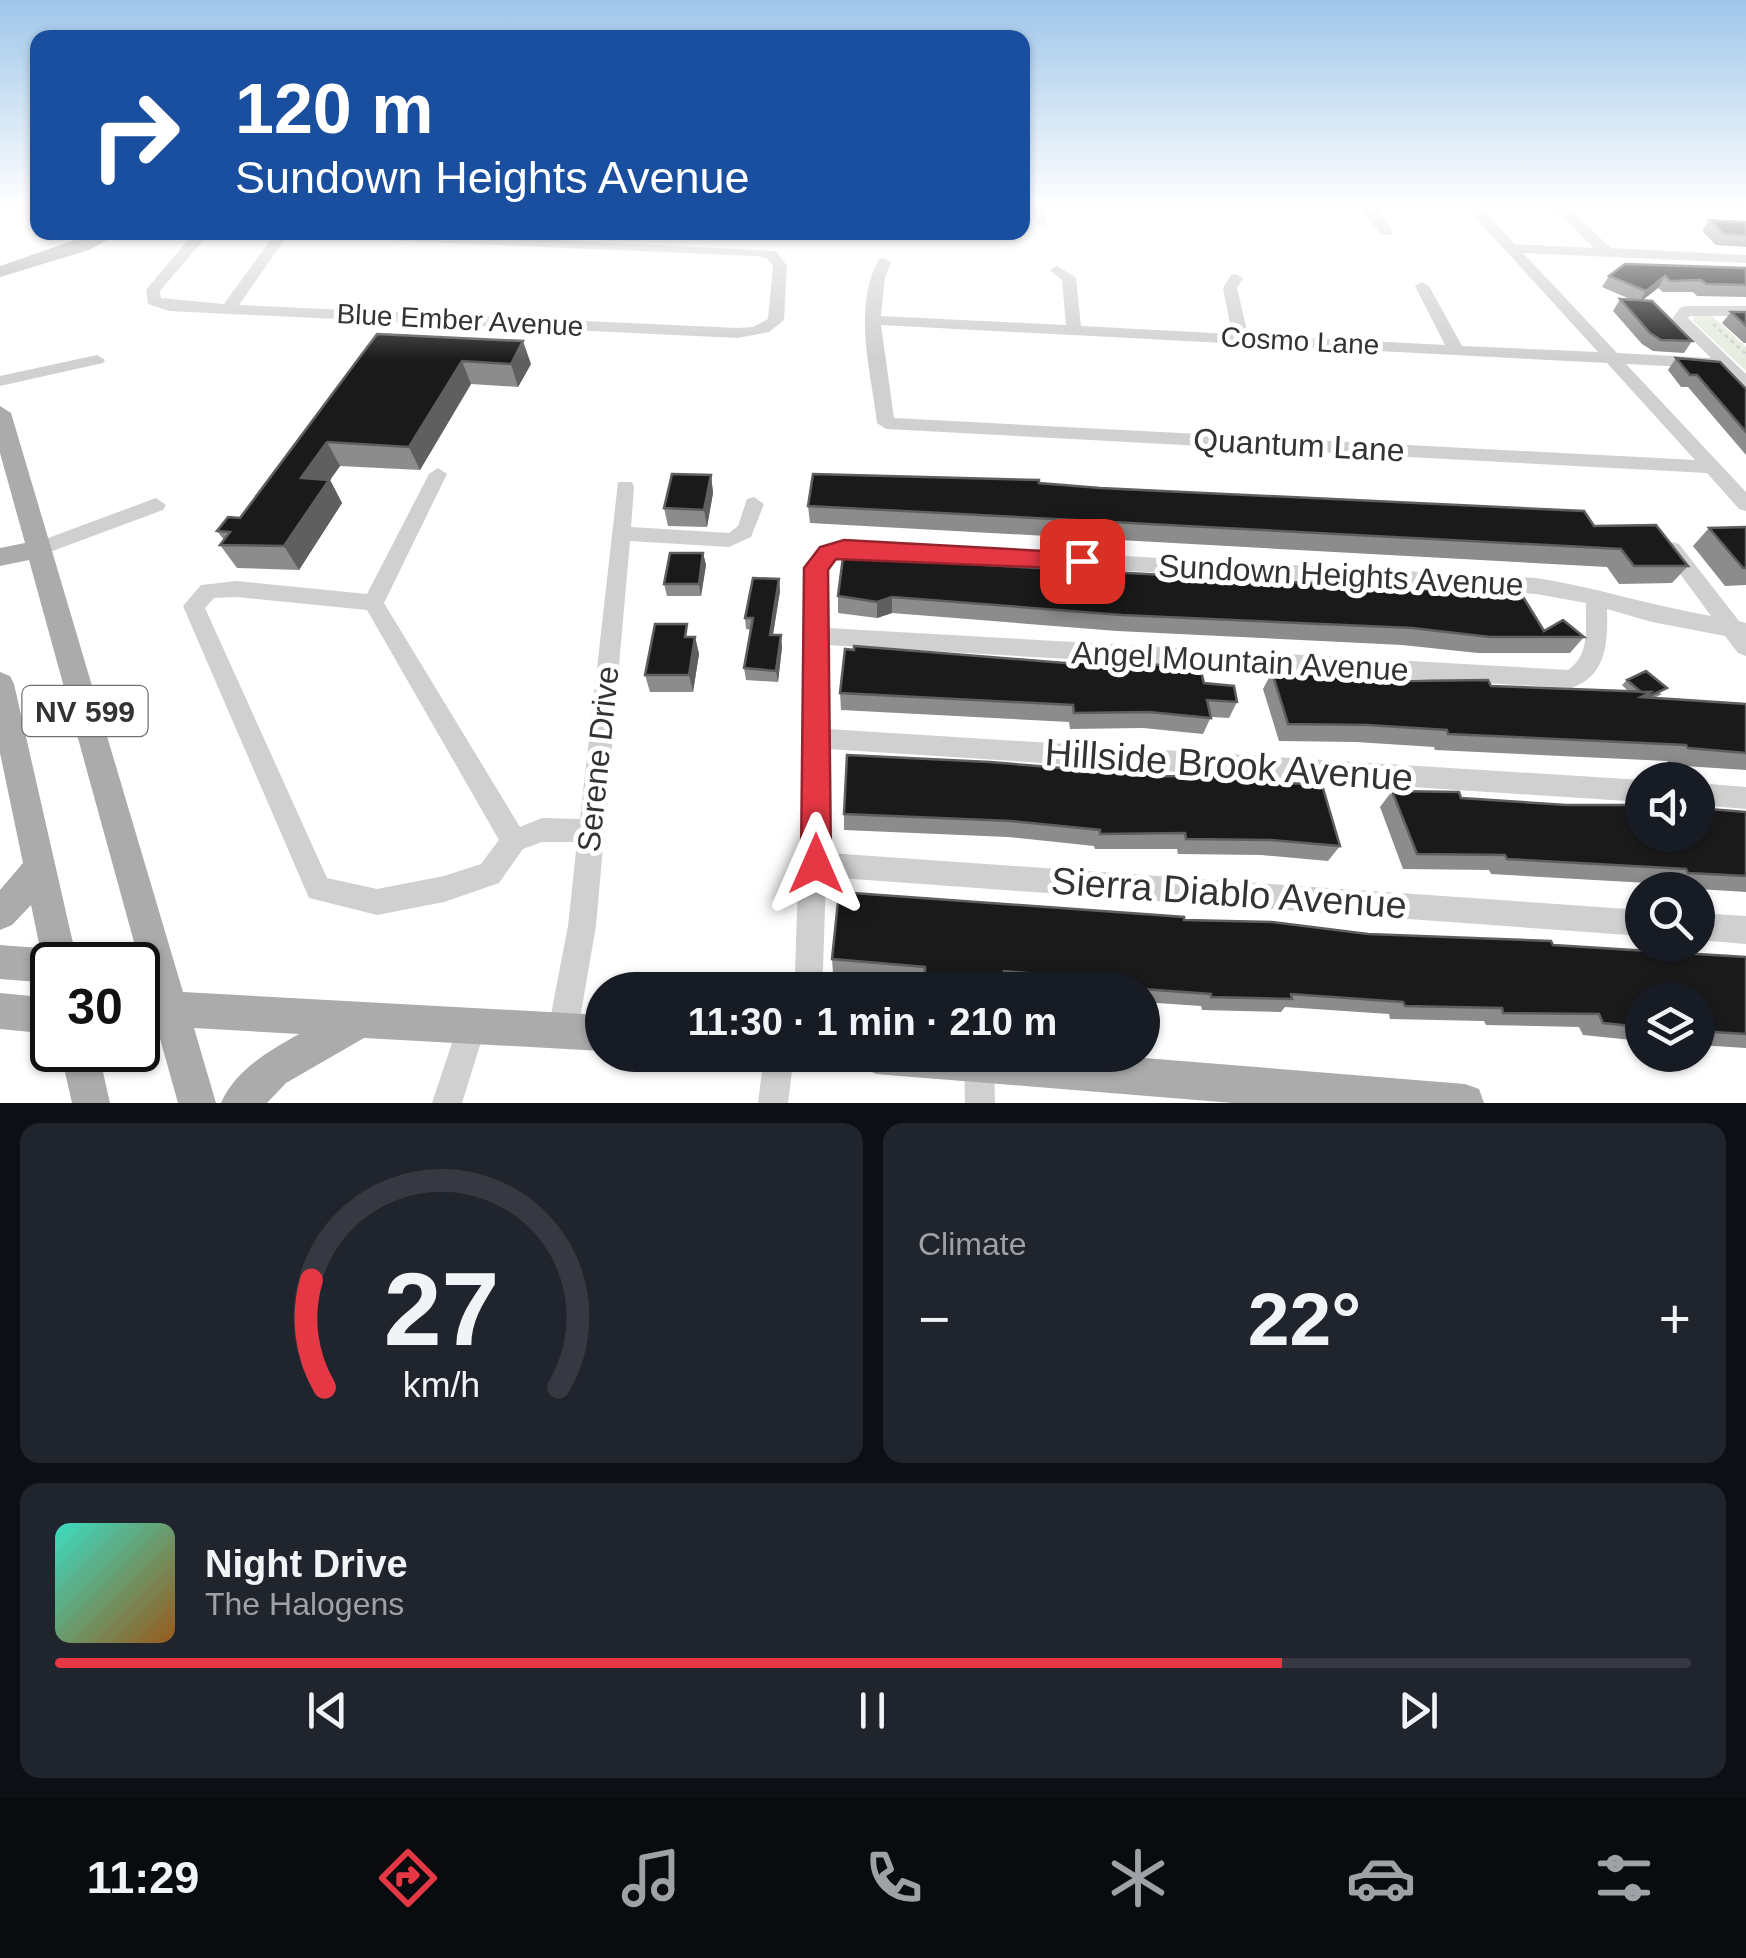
<!DOCTYPE html>
<meta charset="utf-8">
<style>
:root{--surface:#171b24;--page:#20242c;--text:#f1f3f6;--muted:#9ea1a6;--line:#363941;--accent:#e63844}
body{margin:0;font-family:Arial,sans-serif;background:var(--page);color:var(--text);height:100vh;display:flex;flex-direction:column;font-size:38px;white-space:nowrap}
*{box-sizing:border-box;margin:0}
p{font-size:32px;color:var(--muted)}
.icon{flex:none;width:55px;height:55px;fill:none;stroke:currentColor;stroke-width:2;stroke-linecap:round;stroke-linejoin:round}
.map{position:relative;height:1103px;overflow:hidden}
.details{display:flex;flex-direction:column;gap:20px;padding:20px;background:#0d0f14;flex:1}
.details>*{flex:none}
.top-card{position:absolute;left:30px;top:30px;width:1000px;height:210px;border-radius:20px;box-shadow:0 2px 8px #0004;background:#1a4fa0;color:#fff;overflow:hidden}
.fabs{position:absolute;left:1625px;top:762px;display:grid;gap:20px}
.fabs a{display:grid;place-items:center;width:90px;height:90px;border-radius:50%;background:var(--surface);box-shadow:0 2px 8px #0004;font-size:50px}
.speed{position:absolute;left:30px;top:942px;display:flex;gap:20px;font-size:50px;font-weight:700;text-align:center}
.speed>*{display:grid;place-content:center;width:130px;height:130px;border-radius:50%;background:var(--surface);box-shadow:0 2px 8px #0004;line-height:1}
.speed .limit{border:5px solid #111;border-radius:15px;background:#fff;color:#111}
.pin{position:absolute;display:grid;place-items:center;width:85px;height:85px;color:#fff;margin:-42px;border-radius:20px;box-shadow:0 5px 15px #0006}
.me{position:absolute;width:110px;margin:-55px;rotate:0deg;stroke-linejoin:round;filter:drop-shadow(0 0 8px #0008)}
.turn{display:flex;align-items:center;gap:35px;height:210px;padding:0 40px;font-size:45px}
.turn .icon{width:130px;height:130px;stroke-width:2.5}
.turn b{display:block;font-size:70px;line-height:85px}
.big{font-size:75px;font-weight:700;line-height:1.1}
.details .widget{flex:1;display:flex;flex-direction:column;justify-content:center;gap:15px;min-width:0;padding:0 35px;border-radius:20px;background:var(--page)}
.details .dial{align-items:center;gap:0}
.dial svg{height:260px;overflow:visible;fill:none;stroke:var(--line);stroke-width:7;stroke-linecap:round;text-anchor:middle}
.dial text{fill:var(--text);stroke:none}
.song{display:flex;align-items:center;gap:30px}
.cover{width:120px;height:120px;border-radius:15px;background:linear-gradient(135deg,hsl(170 70% 55%),hsl(30 70% 35%))}
.played{height:10px;border-radius:5px;background:linear-gradient(90deg,var(--accent) 75%,var(--line) 75%)}
.keys{display:flex;justify-content:space-around;direction:ltr}
.heat{display:flex;justify-content:space-between;align-items:center;font-size:55px;direction:ltr}
.details .tiles{flex:1;display:grid;gap:20px;grid-template-columns:1fr 1fr}
.widget:last-child{grid-column:span 2}
.trip{position:absolute;left:585px;top:972px;width:575px;height:100px;border-radius:50px;background:var(--surface);box-shadow:0 2px 8px #0004;font-weight:700;line-height:100px;text-align:center}
.tabs{display:flex;height:160px;justify-content:space-around;align-items:center;background:#090b0e;color:var(--muted)}
.tabs .icon{width:70px;height:70px}
.tabs .selected{color:var(--accent)}
.tabs b{font-size:45px;color:var(--text)}
.map>svg:first-child{display:block}
</style>
<div class="map">
<svg width="1746" height="1103" viewBox="0 0 1746 1103">
<rect width="100%" height="100%" fill="#fff"/>
<!-- green -->
<path fill="#e6ecdf" d="M1695,315H1711L1746,347V371L1693,321Z"/>
<g fill="none" stroke-linecap="round" stroke-linejoin="round">
<!-- path-far1 -->
<path stroke="#cdcdcd" stroke-width="2.5" stroke-dasharray="4 4" stroke-linecap="butt" d="M1713,324L1746,354"/>
<!-- path -->
<path stroke="#cdcdcd" stroke-width="5" stroke-dasharray="6 6" stroke-linecap="butt" d="M37,1052L50,1053"/>
<!-- minor -->
<path fill="#d0d0d0" fill-rule="evenodd" d="M1031,205H1045L1046,225H1036Z
M1359,205H1373L1393,232L1391,235H1381Z
M1464,205H1478L1515,244L1594,248L1550,205H1565L1611,248L1746,255V263L1523,253L1617,353L1711,358L1672,319L1680,308L1685,306H1746V316H1690L1688,318L1746,374V388L1740,387L1722,369L1626,364L1746,492V511L1739,509L1707,473L886,429L877,423C871,371 852,308 879,259L884,258L891,262L885,278L881,316L1066,325L1062,280L1050,270L1057,266L1076,278L1081,326L1232,334L1223,288L1231,275L1236,274L1243,278L1237,288L1248,335L1445,345L1415,286L1422,282L1429,286L1462,346L1598,352ZM881,325L1607,363L1695,460L894,418Z
M195,232H210L160,291L161,298L224,304L276,232H394L772,251L777,252L787,266L784,320L769,332L738,338L169,311L148,304L146,290ZM287,236L756,256L767,258L773,266L768,319L753,327L738,328L239,305Z
M97,355L105,360L103,363L0,386V376Z
M438,468L447,474L384,603L520,827L542,818L580,819L618,482H632L634,487L631,527L729,533L738,526L747,499L754,497L764,504L751,537L729,547L630,541L596,926L578,1030L573,1040L563,1045L553,1040L548,1030L568,926L577,842H542L523,849L499,883L444,902L377,915L309,898L183,606L201,585L237,581L367,594L429,474ZM237,597L367,610L499,840L481,864L444,876L377,889L327,878L205,608L214,598Z
M156,498L166,505L163,510L39,556L29,549L32,544Z
M844,541L1536,578C1595,587 1652,606 1711,616L1662,549L1672,542L1679,544L1739,621L1746,623V656L1738,653L1725,636L1652,622L1607,609C1608,642 1607,676 1571,688L827,645L828,729L1642,780V802L828,749L829,853L1642,910V936L826,877L823,970L819,980L809,984L799,980L795,970L798,886L803,864L806,568L821,548ZM844,555L1536,594L1586,603C1585,627 1591,654 1568,670L827,628C827,604 816,564 844,555Z
M1698,783L1746,787V809L1698,805Z
M1698,913L1746,916V944L1698,940Z
M471,1011L481,1016L486,1026L462,1103H432L461,1016Z
M764,1055H794L788,1103H758Z
M967,1055H991L994,1063L995,1103H965L964,1063Z"/>
<!-- major -->
<path fill="#ababab" fill-rule="evenodd" d="M98,232H121L89,250L0,277V266Z
M0,406L11,413L183,992L602,1015V1051L364,1038L286,1083L267,1103H221C235,1070 269,1051 299,1034L194,1028L216,1103H178L157,1028L138,1030V994L148,993L29,560L0,566V548L25,543L0,453Z
M0,672L10,676L14,684L78,965H52V983L0,979V945L40,948L31,905L12,925L0,930V890L23,863L0,753Z
M0,993L52,998V1034L0,1029Z
M60,1050H98L110,1103H72Z
M857,1055H1107L1465,1084L1479,1089L1484,1103H1233L876,1074L863,1068Z"/>
</g>
<!-- wall -->
<path fill="#8c8c8c" d="M1709,220L1746,222V247L1716,245L1702,231Z
M1746,268V297L1697,296L1693,292H1663L1658,288L1642,300L1692,341L1684,353L1653,351L1642,344L1613,311L1620,299L1632,300L1602,287L1609,276Z
M1731,312H1746V343H1744L1722,323Z
M377,334L531,364L518,387L471,384L420,470L340,466L330,480L342,503L299,570L237,568L220,545L224,540L217,531L240,518Z
M1676,358L1746,389V455L1688,387H1681L1668,370Z
M711,475L713,493L707,527L668,526L664,508Z
M1039,483L1594,526L1688,566L1672,583L1619,584L1607,567L810,523L808,506Z
M1746,527V585L1725,586L1693,546L1709,528Z
M703,553L706,565L701,596H667L664,584Z
M779,579L780,591L773,635L782,647L778,682L746,680L744,668L751,630L746,629L745,618Z
M1452,591L1544,631L1584,637L1570,653H1478L1402,645L1117,631L892,613L877,618L838,613V596Z
M690,637H695L699,654L693,692H650L645,675Z
M1065,663H1123L1204,683L1237,702L1229,718L1211,717L1203,734L1143,728L1070,729L1069,722L841,710L840,693Z
M1272,672L1491,686L1628,691L1622,685L1627,680L1662,694L1654,698L1746,704V770L1669,765L1667,761L1435,750L1434,747L1356,742L1279,741L1263,689Z
M1075,772L1238,780L1340,846L1328,861L1261,855L1178,854L1177,849H1095L1094,846L1008,837L844,830V814Z
M1392,791L1461,798L1566,805L1746,812V892L1667,887L1665,884L1491,874L1489,870L1403,869L1380,807Z
M1184,920L1368,934L1746,957V1048L1698,1045V1000H1642V1041L1583,1035L1579,1027L1486,1025L1484,1021L1390,1019L1389,1014L1285,1007L1281,1012L1202,1010L1201,1006L1142,1002V990H1060L1002,985L1001,990L924,986V980L833,973L832,959Z"/>
<!-- shaded-wall -->
<path fill="#5f5f5f" d="M1665,276L1658,288L1639,303L1646,291Z
M523,341L531,364L518,387L511,364Z
M462,361L471,384L420,470L409,447Z
M327,442L340,466L330,480L342,503L299,570L284,546L301,478Z
M711,475L713,493L707,527L704,510Z
M703,553L706,565L701,596L699,584Z
M779,579L780,591L771,646L770,635Z
M892,597V613L877,618V602Z
M781,635L782,647L778,682L776,671Z
M695,637L699,654L693,692L689,675Z"/>
<!-- building -->
<path fill="#1a1a1a" stroke="#5f5f5f" stroke-width="2.5" d="M1709,220L1746,222V235L1724,234Z
M1625,264L1746,268V285L1706,284L1701,280L1670,281L1665,276L1646,291L1609,276Z
M1620,299L1652,301L1692,341L1661,340L1650,333Z
M1731,312H1746V326Z
M377,334L523,341L511,364L462,361L409,447L327,442L301,478L329,480L284,546L220,545L230,532L217,531L228,517L240,518Z
M1676,358L1720,362L1746,389V432L1697,375H1690Z
M672,474L711,475L704,510L664,508Z
M813,474L1039,480V483L1100,488L1584,511L1594,526L1656,525L1688,566H1634L1621,549L808,506Z
M1746,527V568H1743L1709,528Z
M670,553H703L699,584H664Z
M843,557L1452,591L1520,592L1544,631L1563,620L1584,637H1490L1412,628L1122,615L892,597L877,602L838,596Z
M753,578L779,579L770,635H781L776,671L744,668L753,618H745Z
M655,624H687L685,637H695L689,675H645Z
M854,646L1065,663L1122,660L1123,663L1200,667L1204,683L1234,686L1237,702L1207,700L1211,718L1149,712L1074,713L1073,705L840,693L845,649L854,650Z
M1646,671L1667,688L1648,697L1646,696L1651,692H1641L1627,680Z
M1272,672L1409,681L1488,680L1491,686L1651,692L1641,697L1746,704V753L1688,748L1686,745L1448,734L1447,730L1367,725L1288,724Z
M847,755L990,762L1074,769L1075,772H1153L1154,776L1237,777L1238,780L1322,785L1340,846L1271,840L1186,839L1185,833L1100,834V830L1011,821L844,814Z
M1392,791L1459,792L1461,798L1566,805H1642V835H1698V808L1746,812V876L1688,873L1686,869L1507,859L1505,855L1417,854Z
M839,892L1184,917V920L1272,922L1368,934L1551,941L1553,945L1746,957V1034L1698,1031V1000H1642V1027L1603,1023L1599,1014L1503,1013L1502,1008L1405,1006L1403,1002L1291,994L1292,999L1211,997V994L1114,987L1113,981L1004,971V978L925,973V967L832,959Z"/>
<!-- sky -->
<linearGradient id="sky" x2="0" y2="1"><stop stop-color="#9ec6ea"/><stop offset="0.57" stop-color="#fff"/><stop offset="1" stop-color="#fff" stop-opacity="0"/></linearGradient>
<rect width="1746" height="360" fill="url(#sky)"/>
<!-- route -->
<path fill="#e63844" stroke="#96242c" stroke-width="2.5" d="M844,540L1082,553L1093,561L1082,569L836,559L828,570L831,864L826,874L816,878L806,874L801,864L804,568L820,547Z"/>
<g text-anchor="middle" dominant-baseline="central" stroke-width="10" stroke-linejoin="round" paint-order="stroke">
<!-- far-street labels -->
<g font-size="28" fill="#333" stroke="#fff">
<text transform="translate(460 320) rotate(3)">Blue Ember Avenue</text>
<text transform="translate(1300 341) rotate(3)">Cosmo Lane</text>
</g>
<!-- shield labels -->
<rect fill="#fff" stroke="#707070" stroke-width="2.5" x="22.5" y="686" width="125" height="50" rx="8"/>
<g font-size="30" font-weight="bold" fill="#333">
<text x="85" y="711">NV 599</text>
</g>
<!-- street labels -->
<g font-size="32" fill="#333" stroke="#fff">
<text transform="translate(1299 445) rotate(3)">Quantum Lane</text>
<text transform="translate(1341 575) rotate(3)">Sundown Heights Avenue</text>
<text transform="translate(1240 661) rotate(3)">Angel Mountain Avenue</text>
<text transform="translate(598 759) rotate(-84)">Serene Drive</text>
</g>
<!-- near-street labels -->
<g font-size="38" fill="#333" stroke="#fff">
<text transform="translate(1229 765) rotate(4)">Hillside Brook Avenue</text>
<text transform="translate(1229 893) rotate(4)">Sierra Diablo Avenue</text>
</g>
</g>
</svg>
<div class="fabs">
<a><svg class="icon" aria-label="sound" viewBox="0 0 24 24"><path d="M4 9h4l5-4v14l-5-4H4zM17 9q2 3 0 6"/></svg></a>
<a><svg class="icon" aria-label="search" viewBox="0 0 24 24"><circle cx="10" cy="10" r="6"/><path d="M15 15l6 6"/></svg></a>
<a><svg class="icon" aria-label="layers" viewBox="0 0 24 24"><path d="M12 4l9 5-9 5-9-5zM3 14l9 5 9-5"/></svg></a>
</div>
<div class="speed"><div class="limit">30</div></div>
<div class="pin" style="left:1082px;top:561px;background:#d93025"><svg class="icon" aria-label="arrive" viewBox="0 0 24 24"><path d="M6 21V4h12l-3 4 3 4H6"/></svg></div>
<svg class="me" style="left:816px;top:864px" viewBox="-20 -20 40 40"><path d="M0-17L14 15 0 8-14 15z" fill="#e63844" stroke="#fff" stroke-width="4"/></svg>
<div class="trip">11:30 · 1 min · 210 m</div>
<div class="top-card">
<div class="turn"><svg class="icon" aria-label="right" viewBox="0 0 24 24"><path d="M7 20v-9h11M14 6l5 5-5 5"/></svg><div><b>120 m</b>Sundown Heights Avenue</div></div>
</div>
</div>
<section class="details">
<div class="tiles">
<div class="widget dial"><svg viewBox="0 0 100 80">
<path d="M14 69A42 42 0 1 1 86 69"/>
<path d="M14 69A42 42 0 0 1 10 36" stroke="#e63844"/>
<text x="50" y="56" font-size="32" font-weight="700">27</text>
<text x="50" y="72" font-size="11">km/h</text>
</svg></div>
<div class="widget"><p>Climate</p>
<div class="heat"><a>−</a><b class="big">22°</b><a>+</a></div>
</div>
<div class="widget">
<div class="song"><i class="cover"></i><div><b>Night Drive</b><p>The Halogens</p></div></div>
<div class="played"></div>
<div class="keys"><svg class="icon" aria-label="previous" viewBox="0 0 24 24"><path d="M18 5L8 12l10 7zM5 5v14"/></svg><svg class="icon" aria-label="pause" viewBox="0 0 24 24"><path d="M8 5v14M16 5v14"/></svg><svg class="icon" aria-label="next" viewBox="0 0 24 24"><path d="M6 5l10 7-10 7zM19 5v14"/></svg></div>
</div>
</div>
</section>
<nav class="tabs">
<b>11:29</b>
<svg class="icon selected" aria-label="directions" viewBox="0 0 24 24"><path d="M12 3l9 9-9 9-9-9zM9 14v-3h6M13 9l2 2-2 2"/></svg>
<svg class="icon" aria-label="music" viewBox="0 0 24 24"><path d="M9 18V5l10-2v13"/><circle cx="6" cy="18" r="3"/><circle cx="16" cy="16" r="3"/></svg>
<svg class="icon" aria-label="phone" viewBox="0 0 24 24"><path d="M5 4h4l2 5-3 2q2 4 5 5l2-3 5 2v4C11 20 4 13 5 4z"/></svg>
<svg class="icon" aria-label="climate" viewBox="0 0 24 24"><path d="M12 3v18M4 7l16 10M4 17L20 7"/></svg>
<svg class="icon" aria-label="car" viewBox="0 0 24 24"><path d="M5 17H2v-5l4-1 3-4h7l3 4 3 1v5h-3M9 17h6M6 11h13"/><circle cx="7" cy="17" r="2"/><circle cx="17" cy="17" r="2"/></svg>
<svg class="icon" aria-label="filters" viewBox="0 0 24 24"><path d="M4 7h16M4 17h16"/><circle cx="9" cy="7" r="2"/><circle cx="15" cy="17" r="2"/></svg>
</nav>
